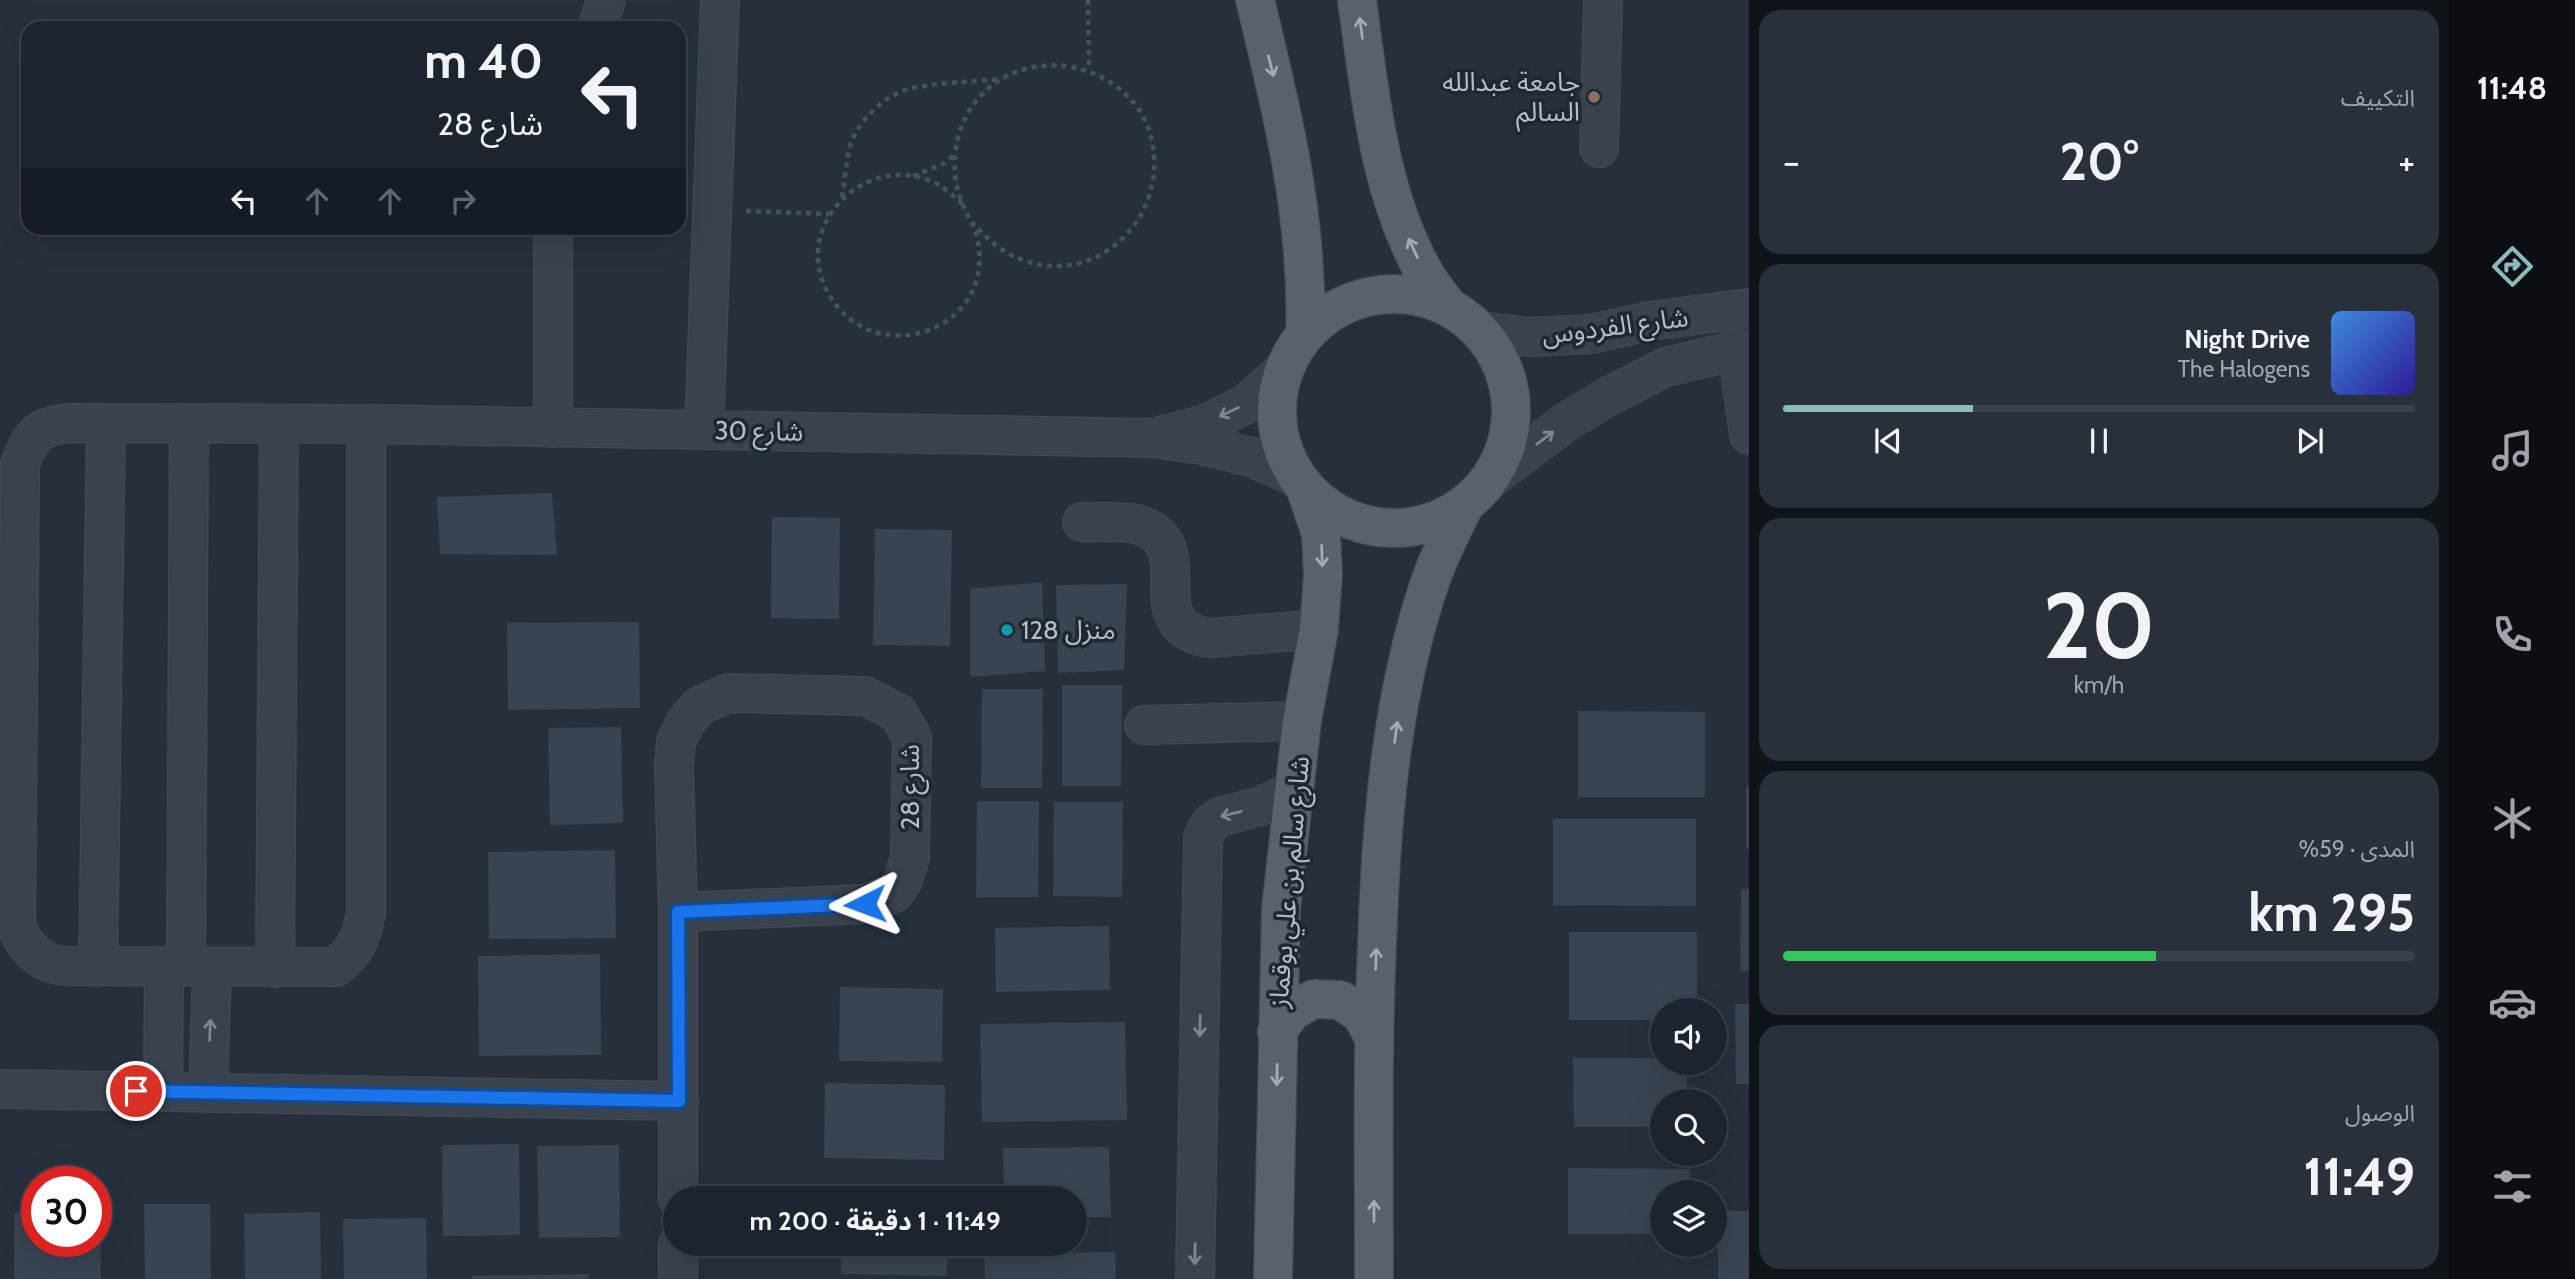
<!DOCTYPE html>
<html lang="ar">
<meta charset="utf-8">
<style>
:root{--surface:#1c242e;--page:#29303a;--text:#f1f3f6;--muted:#a0a4aa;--line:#3a414a;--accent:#8bbbb9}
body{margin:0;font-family:Cabin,"Noto Sans Arabic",sans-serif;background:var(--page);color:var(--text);direction:rtl;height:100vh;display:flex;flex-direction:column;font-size:26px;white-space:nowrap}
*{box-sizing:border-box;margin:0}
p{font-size:23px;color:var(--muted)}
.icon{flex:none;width:38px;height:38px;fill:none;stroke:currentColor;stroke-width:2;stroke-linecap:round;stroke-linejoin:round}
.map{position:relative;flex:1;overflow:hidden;direction:ltr}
.side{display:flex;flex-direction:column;gap:10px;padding:10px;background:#0f1419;width:700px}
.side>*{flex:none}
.banner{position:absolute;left:21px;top:21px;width:665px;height:214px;border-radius:21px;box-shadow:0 7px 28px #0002,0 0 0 2px var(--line);direction:rtl;background:#1c242e;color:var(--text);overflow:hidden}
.fabs{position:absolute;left:1650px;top:998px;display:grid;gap:14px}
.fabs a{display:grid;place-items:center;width:77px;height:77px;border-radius:50%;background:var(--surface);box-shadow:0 7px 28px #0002,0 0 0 2px var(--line);font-size:35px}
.speed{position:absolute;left:21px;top:1166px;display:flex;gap:14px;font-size:35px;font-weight:700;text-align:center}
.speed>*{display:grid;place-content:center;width:91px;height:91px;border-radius:50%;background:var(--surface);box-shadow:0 7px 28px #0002,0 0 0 2px var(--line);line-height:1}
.speed .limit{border:10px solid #d22;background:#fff;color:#111}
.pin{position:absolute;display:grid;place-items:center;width:60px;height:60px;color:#fff;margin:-30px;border:4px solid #fff;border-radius:50%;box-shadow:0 2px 7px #0007}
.me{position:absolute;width:77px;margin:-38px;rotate:267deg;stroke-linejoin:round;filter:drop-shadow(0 0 5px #0008)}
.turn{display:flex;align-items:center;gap:24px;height:147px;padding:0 28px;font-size:32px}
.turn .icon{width:91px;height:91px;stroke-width:2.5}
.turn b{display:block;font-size:49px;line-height:60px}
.lanes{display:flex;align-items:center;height:66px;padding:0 28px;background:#0003;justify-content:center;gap:35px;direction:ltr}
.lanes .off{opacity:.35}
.big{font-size:52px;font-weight:700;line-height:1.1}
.side .widget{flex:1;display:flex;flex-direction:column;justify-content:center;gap:10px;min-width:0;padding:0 24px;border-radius:21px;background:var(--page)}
.side .dial{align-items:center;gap:0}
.dial b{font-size:91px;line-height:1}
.song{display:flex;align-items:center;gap:21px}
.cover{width:84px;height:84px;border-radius:10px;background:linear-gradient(135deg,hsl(210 70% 55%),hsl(250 70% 35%))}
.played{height:7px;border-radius:4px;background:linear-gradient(90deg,var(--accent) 30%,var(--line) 30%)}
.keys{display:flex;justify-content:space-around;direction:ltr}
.heat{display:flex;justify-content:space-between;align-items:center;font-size:38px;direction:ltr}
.charge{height:10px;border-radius:5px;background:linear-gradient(90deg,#34c759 59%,var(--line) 0)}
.trip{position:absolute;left:663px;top:1186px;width:424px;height:70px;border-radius:35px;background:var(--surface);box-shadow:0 7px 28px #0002,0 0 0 2px var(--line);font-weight:700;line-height:70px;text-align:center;direction:rtl}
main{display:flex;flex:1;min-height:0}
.tab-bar{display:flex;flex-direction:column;width:126px;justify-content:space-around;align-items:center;background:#0b0e12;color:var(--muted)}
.tab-bar .icon{width:49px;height:49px}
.tab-bar .active{color:var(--accent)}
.tab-bar b{font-size:32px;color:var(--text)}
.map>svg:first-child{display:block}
</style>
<main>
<nav class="tab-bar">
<b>11:48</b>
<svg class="icon active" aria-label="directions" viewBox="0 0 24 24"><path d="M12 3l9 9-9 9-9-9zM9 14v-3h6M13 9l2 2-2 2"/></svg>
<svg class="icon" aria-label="music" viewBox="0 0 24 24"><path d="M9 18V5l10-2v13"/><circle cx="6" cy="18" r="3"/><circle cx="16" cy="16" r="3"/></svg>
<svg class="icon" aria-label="phone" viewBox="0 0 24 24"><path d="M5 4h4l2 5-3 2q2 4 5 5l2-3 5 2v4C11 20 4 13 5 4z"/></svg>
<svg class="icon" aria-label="climate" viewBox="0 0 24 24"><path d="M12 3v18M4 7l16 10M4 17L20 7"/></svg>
<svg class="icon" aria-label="car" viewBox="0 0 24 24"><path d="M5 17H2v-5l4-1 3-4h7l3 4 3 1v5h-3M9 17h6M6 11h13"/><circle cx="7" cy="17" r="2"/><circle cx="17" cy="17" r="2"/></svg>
<svg class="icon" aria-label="filters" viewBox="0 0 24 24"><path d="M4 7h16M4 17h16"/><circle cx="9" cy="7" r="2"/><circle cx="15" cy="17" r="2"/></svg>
</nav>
<section class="side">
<div class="widget"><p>التكييف</p>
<div class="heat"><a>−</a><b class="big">20°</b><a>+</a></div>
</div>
<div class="widget">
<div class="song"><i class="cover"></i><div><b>Night Drive</b><p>The Halogens</p></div></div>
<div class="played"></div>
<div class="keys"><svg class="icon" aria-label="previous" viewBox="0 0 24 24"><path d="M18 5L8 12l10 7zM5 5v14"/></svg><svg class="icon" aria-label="pause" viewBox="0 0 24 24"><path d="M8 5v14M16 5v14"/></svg><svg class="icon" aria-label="next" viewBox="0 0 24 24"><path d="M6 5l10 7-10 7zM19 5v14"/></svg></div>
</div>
<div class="widget dial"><b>20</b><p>km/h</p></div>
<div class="widget"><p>المدى · 59%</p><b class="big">295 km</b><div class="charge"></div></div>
<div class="widget"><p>الوصول</p><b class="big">11:49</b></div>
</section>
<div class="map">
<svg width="1749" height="1279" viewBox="0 0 1749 1279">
<rect width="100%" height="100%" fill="#26303d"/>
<!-- building -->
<path fill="#394452" d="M552,493L557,555L440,554L437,497Z
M772,517L840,518L839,619L771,618Z
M875,529L952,530L950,646L873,645Z
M1042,582L1045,671L970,677V589Z
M1127,584L1124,670L1058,673L1056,585Z
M639,622L640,708L508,710L507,623Z
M1062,685H1122L1121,786H1062Z
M982,689H1043L1042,788H981Z
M1578,711L1705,712V797H1578Z
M621,727L623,823L550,825L548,728Z
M1746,786H1749V849H1746Z
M977,801H1039L1038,897H976Z
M1054,802H1123L1122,897L1053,896Z
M1553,819H1696V906L1553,905Z
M615,850L616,938L489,939L488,852Z
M1741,889H1749V971H1740Z
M1109,926L1110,990L996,992L995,928Z
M1569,932H1697V1010H1662V1020H1569Z
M600,954L601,1055L479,1056L478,956Z
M840,987L943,989L942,1062L839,1061Z
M1735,1004H1749V1084H1736Z
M1125,1022L1127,1120L982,1122L980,1024Z
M1573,1058H1662V1062H1687V1101H1662V1127H1574Z
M825,1083L945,1085L944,1160L824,1158Z
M519,1144L520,1235L443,1236L442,1145Z
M619,1145L620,1237L539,1238L537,1146Z
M1109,1147L1111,1217H1074V1199H1004L1003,1148Z
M1568,1168L1690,1169V1192H1662V1234H1568Z
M144,1204H210L211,1279H145Z
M1718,1211H1749V1279H1718Z
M96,1212H100L101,1279H14V1213H37V1241H96Z
M320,1212L321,1279H245L244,1214Z
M426,1218L427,1279H344L343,1219Z
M841,1244H947V1276L841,1274Z
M1115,1252L1116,1279H985L984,1254Z
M589,1274V1279H472V1276Z"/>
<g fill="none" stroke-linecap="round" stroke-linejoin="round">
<!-- minor casing -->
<g stroke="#434b56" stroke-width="40">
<path id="minor" d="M597,28L606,0
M1599,148L1603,0
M553,228V428
M1480,331L1528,337L1591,334L1650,321L1749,308
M1737,350L1749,435
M74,423L366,424V914C360,940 357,950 336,967L64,966C39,963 25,948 16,925L20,465C31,433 40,425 74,423Z
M366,424L1153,438L1202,445L1251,457L1296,477
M704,430L720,0
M1164,435L1204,425L1246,404L1283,371
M1490,479L1566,422L1609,396L1666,367L1737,350H1749
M1082,522C1101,523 1129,519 1147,528C1199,553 1136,625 1209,638L1319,629
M1144,725L1302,721
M678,912L865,904L894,893L903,880L910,858L912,737L898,713L865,696L729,693L699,706L685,723L676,742L674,766L678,912V1199
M98,967L106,424
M186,967L189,424
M275,968L279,425
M0,1089L679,1101
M163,1092L164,967
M208,1093L212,968
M678,1279V1244
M1195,1279L1203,837L1210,824L1219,817L1261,806L1295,790"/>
</g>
<!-- major casing -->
<g stroke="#434b56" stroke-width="40">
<path id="major" d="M1255,0C1282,110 1309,220 1305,334
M1357,0C1370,93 1378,193 1426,276C1432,286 1440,296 1448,306
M1277 411a117 117 0 1 1 234 0a117 117 0 1 1-234 0Z
M1277,1032L1292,1011L1314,999L1340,1000L1361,1014L1373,1036
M1273,1279L1281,909L1302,721L1319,629L1323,575L1321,534L1306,490
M1374,1279C1374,1168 1372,1056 1377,945C1381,823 1391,695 1431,579C1440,554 1452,530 1464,506"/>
</g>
<!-- path -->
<path stroke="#415556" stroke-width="4.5" stroke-dasharray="5 5" stroke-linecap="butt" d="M1088,0L1089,70
M913,176L943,164L954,155
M842,197C845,180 846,160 851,143C859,120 885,95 909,89C935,82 973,82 1001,79
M962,204C953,195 943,186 931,181C865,153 792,225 827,291C870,373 995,333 978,242C976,228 968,217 963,205C956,190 954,173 955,156C963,62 1076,35 1135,104C1146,118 1153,138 1154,156C1159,228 1090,287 1020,259C1000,251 986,238 972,222
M746,211L829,214"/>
<!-- minor -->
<use href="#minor" stroke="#3a424d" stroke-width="38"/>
<!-- major -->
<use href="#major" stroke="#58616d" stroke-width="38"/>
</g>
<!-- one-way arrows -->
<defs><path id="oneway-shaft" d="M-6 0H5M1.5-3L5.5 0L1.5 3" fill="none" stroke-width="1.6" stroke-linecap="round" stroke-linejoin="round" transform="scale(1.75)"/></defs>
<g stroke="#a3abb6">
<use href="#oneway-shaft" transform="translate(1361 28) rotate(-98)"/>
<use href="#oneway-shaft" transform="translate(1271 66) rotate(76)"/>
<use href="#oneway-shaft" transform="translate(1413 248) rotate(-115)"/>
<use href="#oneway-shaft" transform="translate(1322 556) rotate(88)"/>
<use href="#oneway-shaft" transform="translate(1396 732) rotate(-82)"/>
<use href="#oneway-shaft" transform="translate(1376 959) rotate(-88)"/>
<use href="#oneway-shaft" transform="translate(1277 1075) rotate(91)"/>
<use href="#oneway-shaft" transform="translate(1374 1211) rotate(-90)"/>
</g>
<g stroke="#7e8691">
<use href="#oneway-shaft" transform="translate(1229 412) rotate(154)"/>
<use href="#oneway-shaft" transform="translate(1545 438) rotate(-37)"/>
<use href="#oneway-shaft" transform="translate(1231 814) rotate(166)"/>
<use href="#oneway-shaft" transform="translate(1200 1026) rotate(91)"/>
<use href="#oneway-shaft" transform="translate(210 1030) rotate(-88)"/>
<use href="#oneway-shaft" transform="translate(1195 1254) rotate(91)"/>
</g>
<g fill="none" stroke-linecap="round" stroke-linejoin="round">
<!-- route casing -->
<g stroke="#114b97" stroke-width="18">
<path id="route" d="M136,1091L679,1101L678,912L865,904"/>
</g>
<!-- route -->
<use href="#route" stroke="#1a73e8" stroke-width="12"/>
</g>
<!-- markers -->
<circle fill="#8d6e63" stroke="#1f2732" stroke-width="2.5" cx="1594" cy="97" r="7"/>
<circle fill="#0f9aa8" stroke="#1f2732" stroke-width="2.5" cx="1007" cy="630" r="7"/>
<g text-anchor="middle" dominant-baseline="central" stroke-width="7" stroke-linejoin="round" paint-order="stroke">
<!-- poi labels -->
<g font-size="26" fill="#b6bdc8" stroke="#1f2732" text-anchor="end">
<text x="1580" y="82">جامعة عبدالله<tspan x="1580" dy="30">السالم</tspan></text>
<text x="1021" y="630" text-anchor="start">منزل 128</text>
</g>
<!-- street labels -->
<g font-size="26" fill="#b6bdc8" stroke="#1f2732">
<text transform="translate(1615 326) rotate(-7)">شارع الفردوس</text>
<text transform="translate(759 431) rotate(1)">شارع 30</text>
<text transform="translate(910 787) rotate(-90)">شارع 28</text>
<text transform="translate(1289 882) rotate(-85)">شارع سالم بن علي بوقماز</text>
</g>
</g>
</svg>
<div class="fabs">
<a><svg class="icon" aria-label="sound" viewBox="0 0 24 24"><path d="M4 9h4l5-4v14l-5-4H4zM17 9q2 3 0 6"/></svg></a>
<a><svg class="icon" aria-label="search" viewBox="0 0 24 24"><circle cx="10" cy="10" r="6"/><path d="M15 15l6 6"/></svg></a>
<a><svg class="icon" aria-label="layers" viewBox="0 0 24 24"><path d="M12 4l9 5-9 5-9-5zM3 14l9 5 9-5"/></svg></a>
</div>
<div class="speed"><div class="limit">30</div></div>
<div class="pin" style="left:136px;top:1091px;background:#d93025"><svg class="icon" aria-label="arrive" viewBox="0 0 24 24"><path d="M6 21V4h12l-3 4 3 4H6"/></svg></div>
<svg class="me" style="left:865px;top:904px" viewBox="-20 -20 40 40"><path d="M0-17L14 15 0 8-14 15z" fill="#1a73e8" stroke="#fff" stroke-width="4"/></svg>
<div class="trip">11:49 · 1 دقيقة · 200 m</div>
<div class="banner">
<div class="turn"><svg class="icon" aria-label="left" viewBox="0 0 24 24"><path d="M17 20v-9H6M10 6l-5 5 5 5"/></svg><div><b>40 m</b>شارع 28</div></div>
<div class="lanes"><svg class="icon" aria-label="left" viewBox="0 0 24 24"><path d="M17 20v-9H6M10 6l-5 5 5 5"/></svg><svg class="icon off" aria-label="ahead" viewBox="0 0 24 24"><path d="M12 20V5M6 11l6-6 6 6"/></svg><svg class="icon off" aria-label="ahead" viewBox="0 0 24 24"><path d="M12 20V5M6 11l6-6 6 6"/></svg><svg class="icon off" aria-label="right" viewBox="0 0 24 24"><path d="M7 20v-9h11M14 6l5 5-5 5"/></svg></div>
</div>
</div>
</main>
